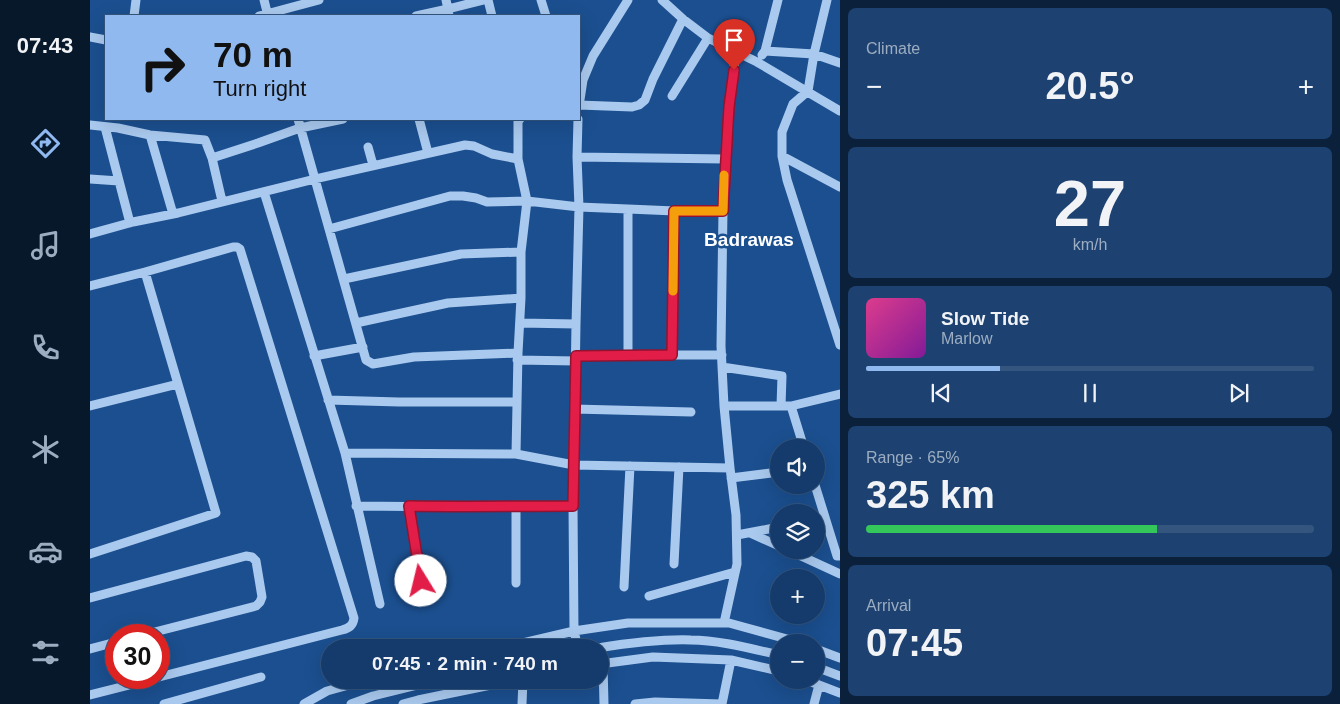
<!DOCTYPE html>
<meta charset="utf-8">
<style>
:root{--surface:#143b6b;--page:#1d4271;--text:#f1f3f6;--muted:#9dadc1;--line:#33557e;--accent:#90b9f0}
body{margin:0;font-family:Arial,sans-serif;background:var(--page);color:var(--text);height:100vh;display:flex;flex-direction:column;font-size:19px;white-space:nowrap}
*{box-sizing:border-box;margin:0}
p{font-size:16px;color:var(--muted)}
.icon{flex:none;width:28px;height:28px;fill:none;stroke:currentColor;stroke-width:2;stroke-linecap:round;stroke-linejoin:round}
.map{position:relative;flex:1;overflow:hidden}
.details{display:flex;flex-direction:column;gap:8px;padding:8px;background:#0b203b;width:500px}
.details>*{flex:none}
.hud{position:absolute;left:15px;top:15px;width:475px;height:105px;border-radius:0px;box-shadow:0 5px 20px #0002,0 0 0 1px var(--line);background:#90b9f0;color:#111;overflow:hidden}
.tools{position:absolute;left:680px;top:439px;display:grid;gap:10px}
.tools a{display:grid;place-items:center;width:55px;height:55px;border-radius:50%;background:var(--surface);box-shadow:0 5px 20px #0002,0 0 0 1px var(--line);font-size:25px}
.speed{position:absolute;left:15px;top:624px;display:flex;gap:10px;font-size:25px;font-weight:700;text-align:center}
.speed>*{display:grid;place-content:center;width:65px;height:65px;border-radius:50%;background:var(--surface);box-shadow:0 5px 20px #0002,0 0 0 1px var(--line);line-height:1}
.speed .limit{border:8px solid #d22;background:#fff;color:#111}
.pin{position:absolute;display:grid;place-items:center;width:42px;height:42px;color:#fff;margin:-51px -21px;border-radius:50% 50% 50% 0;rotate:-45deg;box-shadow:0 0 5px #0007}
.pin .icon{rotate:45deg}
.me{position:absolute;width:55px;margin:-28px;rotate:351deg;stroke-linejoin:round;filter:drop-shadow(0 0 4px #0008)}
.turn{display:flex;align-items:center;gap:18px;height:105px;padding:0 25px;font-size:22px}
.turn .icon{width:65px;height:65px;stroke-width:2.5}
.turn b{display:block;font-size:35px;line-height:42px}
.big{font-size:38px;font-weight:600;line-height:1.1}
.details .widget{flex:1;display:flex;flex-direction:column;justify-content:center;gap:8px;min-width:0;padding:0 18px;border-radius:8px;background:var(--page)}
.details .dial{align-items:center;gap:0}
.dial b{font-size:65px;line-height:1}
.song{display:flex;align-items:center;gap:15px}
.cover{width:60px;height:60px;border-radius:8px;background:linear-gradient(135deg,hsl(330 70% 55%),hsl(290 70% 35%))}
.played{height:5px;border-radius:2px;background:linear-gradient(90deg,var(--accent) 30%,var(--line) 30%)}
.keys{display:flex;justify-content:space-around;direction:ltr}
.heat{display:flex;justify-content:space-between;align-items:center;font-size:28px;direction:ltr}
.charge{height:8px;border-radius:4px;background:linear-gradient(90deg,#34c759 65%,var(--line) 0)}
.trip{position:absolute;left:231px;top:639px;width:288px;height:50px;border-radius:25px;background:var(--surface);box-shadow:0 5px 20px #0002,0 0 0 1px var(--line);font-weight:600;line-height:50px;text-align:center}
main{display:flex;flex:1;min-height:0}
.tab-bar{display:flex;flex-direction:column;width:90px;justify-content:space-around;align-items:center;background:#08182b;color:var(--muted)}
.tab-bar .icon{width:35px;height:35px}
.tab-bar .selected{color:var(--accent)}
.tab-bar b{font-size:22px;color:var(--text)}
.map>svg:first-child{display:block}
</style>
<main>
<nav class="tab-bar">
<b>07:43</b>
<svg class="icon selected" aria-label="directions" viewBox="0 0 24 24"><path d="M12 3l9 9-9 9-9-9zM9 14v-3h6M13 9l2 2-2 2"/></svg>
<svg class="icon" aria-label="music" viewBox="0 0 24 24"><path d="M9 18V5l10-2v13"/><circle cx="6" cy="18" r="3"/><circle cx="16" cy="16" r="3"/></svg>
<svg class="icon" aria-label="phone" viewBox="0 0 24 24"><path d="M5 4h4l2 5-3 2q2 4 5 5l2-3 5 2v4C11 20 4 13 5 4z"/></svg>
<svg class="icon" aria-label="climate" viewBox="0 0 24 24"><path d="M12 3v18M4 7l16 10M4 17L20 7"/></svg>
<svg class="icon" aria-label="car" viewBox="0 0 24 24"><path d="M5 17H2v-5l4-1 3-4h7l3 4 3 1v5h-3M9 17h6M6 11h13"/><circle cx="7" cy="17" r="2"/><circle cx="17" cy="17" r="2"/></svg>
<svg class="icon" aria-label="filters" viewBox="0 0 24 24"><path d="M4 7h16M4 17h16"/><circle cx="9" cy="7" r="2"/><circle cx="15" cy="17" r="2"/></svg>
</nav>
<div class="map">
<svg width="750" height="704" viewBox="0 0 750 704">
<rect width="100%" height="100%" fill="#1b4f8f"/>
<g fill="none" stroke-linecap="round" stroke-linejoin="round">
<!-- minor -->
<path stroke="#a9c9ee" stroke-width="9" d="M174,0L178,16
M356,0L358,9L394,0
M398,0L402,16
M451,0L456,16
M572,0L593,19L618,38L667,62L750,111
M737,0L724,54L718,91L703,104L692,132V156L697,180L750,345
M44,16L46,0
M169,16L229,0
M326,16L358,9L359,16
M0,37L16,40
M675,51L724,54L750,63
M672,55L675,51L688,0
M582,96L618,38
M489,105L542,107L549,105L555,100L563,79L593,19
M489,106L493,80L503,56L538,0
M208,119L276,360L283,364L324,357L428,353L431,298V252L437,201L428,159V121L430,119
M329,119L338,153
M488,119L487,157L489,207L486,324L483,506L484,631L488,648
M0,125L28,128L60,135L115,140L122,158L132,201
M15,127L40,223
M60,135L83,214
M278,147L283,165
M692,156L750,187
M487,157L635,159
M122,158L168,143L210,128L253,119
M0,179L29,181
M174,192L255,453L290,604
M239,229L360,196H373L386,198L397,202L437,201L489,207L538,209L585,211H633
M0,234L43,222L88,213L225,179L375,145L384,146L402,154L428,159
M254,279L371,254L431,252
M0,286L55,272L143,247H147L150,249L264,618C263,626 259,628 252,630L69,677
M266,323L358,303L431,298
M430,323L486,324
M538,355H582L585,211
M582,355H632
M224,356L273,347
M486,356L538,355V209
M427,360L486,361
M632,367L692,376L691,406
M238,400L309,402H426
M0,406L88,384
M634,406H701L714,448
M701,406L750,394
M484,409L601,412
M255,453L426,454L428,353
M426,454L484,465L640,468L634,406L631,346L633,211L639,107L646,51
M641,478L689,472
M725,485L747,556H750
M266,506L370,507L421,506H483
M319,506L331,581
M660,533L689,546
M647,535L689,527
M698,550L750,574
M0,554L126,513L55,272
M584,564L589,467
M426,583V506
M534,587L540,466
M559,596L645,572
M0,598L156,556L162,557L166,561L172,597L170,602L166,606L53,635
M634,623L647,564L646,515L640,468
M411,648L484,631L538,623H639L708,642
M508,648C539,643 570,639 601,640C629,640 662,649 689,655
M0,649L26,642
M726,649L750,658
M510,664L563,657L641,660L689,671
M513,664L514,704
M726,667L750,676
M716,680L750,693
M0,695L67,678
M74,704L171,677
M214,704L237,691L277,680
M261,704L283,696L348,680
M313,704L328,700L425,680
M432,704L433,680
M545,704L565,702L632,704
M632,704L641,660
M724,704L729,685"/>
</g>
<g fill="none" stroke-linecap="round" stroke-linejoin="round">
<!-- route casing -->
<g stroke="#92132f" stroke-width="12">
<path id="route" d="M331,581L319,506C374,507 428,506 483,506L486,356L582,355L584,211H633L639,107L644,70"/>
</g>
<!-- route -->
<use href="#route" stroke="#e11d48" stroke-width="9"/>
<!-- slow -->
<path stroke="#f59e0b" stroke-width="9" d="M583,291L584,211H633L634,175"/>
</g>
<g text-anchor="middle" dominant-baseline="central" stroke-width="5" stroke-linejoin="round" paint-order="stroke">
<!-- district labels -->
<g font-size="19" font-weight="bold" fill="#fff" stroke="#1b4f8f">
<text x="659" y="239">Badrawas</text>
</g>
</g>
</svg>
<div class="tools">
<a><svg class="icon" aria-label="sound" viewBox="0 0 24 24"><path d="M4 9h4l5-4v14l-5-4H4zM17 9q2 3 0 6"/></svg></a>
<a><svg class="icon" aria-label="layers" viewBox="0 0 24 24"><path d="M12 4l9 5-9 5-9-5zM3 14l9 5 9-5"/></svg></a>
<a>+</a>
<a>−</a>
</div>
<div class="speed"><div class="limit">30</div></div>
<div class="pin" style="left:644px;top:70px;background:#d93025"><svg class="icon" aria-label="arrive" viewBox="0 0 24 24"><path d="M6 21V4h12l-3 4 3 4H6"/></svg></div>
<svg class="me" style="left:331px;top:581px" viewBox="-20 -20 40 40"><circle r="19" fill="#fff"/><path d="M0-13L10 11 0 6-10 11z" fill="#e11d48"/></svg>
<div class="trip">07:45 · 2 min · 740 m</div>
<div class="hud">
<div class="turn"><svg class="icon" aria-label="right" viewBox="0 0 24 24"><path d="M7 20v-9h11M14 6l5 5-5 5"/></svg><div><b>70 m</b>Turn right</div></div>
</div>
</div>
<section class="details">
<div class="widget"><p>Climate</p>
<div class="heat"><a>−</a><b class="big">20.5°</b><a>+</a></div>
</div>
<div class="widget dial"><b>27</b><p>km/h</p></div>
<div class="widget">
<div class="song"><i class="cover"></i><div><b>Slow Tide</b><p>Marlow</p></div></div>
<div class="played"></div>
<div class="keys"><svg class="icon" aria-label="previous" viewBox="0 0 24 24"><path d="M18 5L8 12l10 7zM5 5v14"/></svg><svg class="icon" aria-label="pause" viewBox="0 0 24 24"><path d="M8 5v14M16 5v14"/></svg><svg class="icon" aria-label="next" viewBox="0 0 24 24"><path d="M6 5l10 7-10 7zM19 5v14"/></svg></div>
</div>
<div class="widget"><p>Range · 65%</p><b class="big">325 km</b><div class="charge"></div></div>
<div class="widget"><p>Arrival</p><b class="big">07:45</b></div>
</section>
</main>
